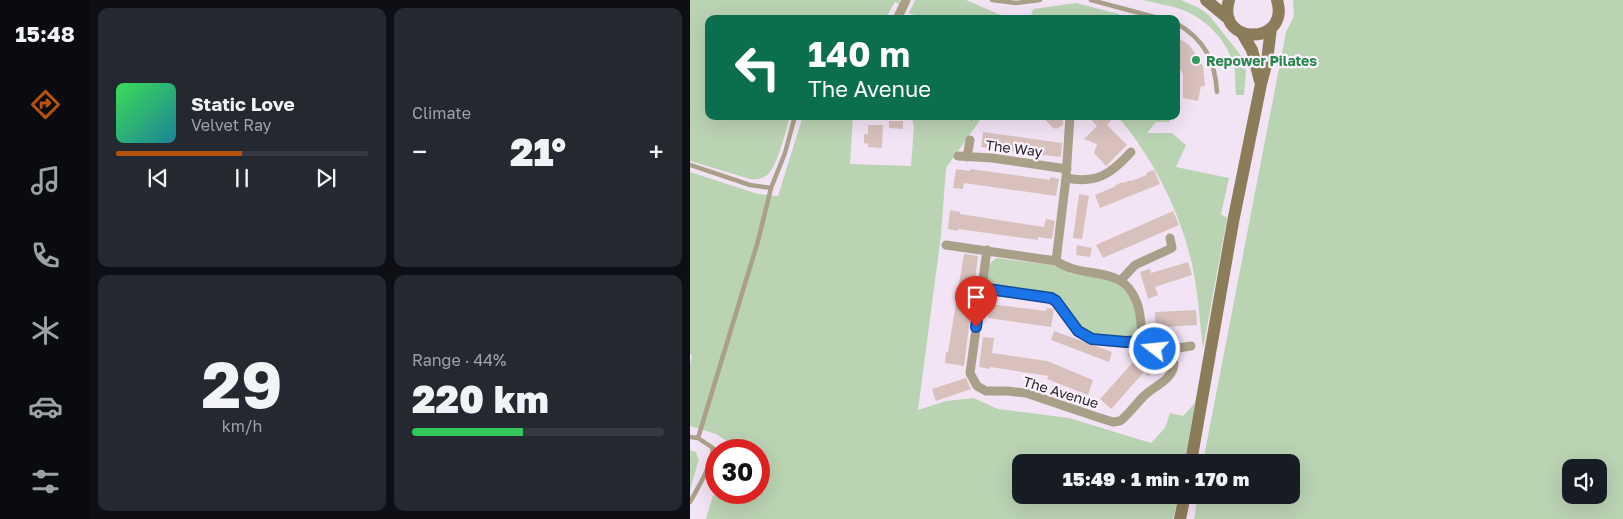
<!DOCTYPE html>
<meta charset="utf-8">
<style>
:root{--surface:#171b24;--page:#242831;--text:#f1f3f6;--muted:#9ea1a6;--line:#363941;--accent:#b45309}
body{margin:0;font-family:"Golos Text",sans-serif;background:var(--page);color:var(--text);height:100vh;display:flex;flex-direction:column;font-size:19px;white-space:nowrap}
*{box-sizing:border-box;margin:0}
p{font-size:16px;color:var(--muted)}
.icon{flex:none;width:28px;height:28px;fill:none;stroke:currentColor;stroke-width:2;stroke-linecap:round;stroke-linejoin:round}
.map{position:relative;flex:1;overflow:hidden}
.side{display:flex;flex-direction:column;gap:8px;padding:8px;background:#0d0f14;width:600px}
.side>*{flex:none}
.hud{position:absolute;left:15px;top:15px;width:475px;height:105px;border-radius:10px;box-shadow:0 5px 20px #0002;background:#0b6e4f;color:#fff;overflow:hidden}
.tools{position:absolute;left:872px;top:459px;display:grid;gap:10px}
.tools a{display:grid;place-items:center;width:45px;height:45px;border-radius:10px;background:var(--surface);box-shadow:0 5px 20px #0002;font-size:25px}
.speed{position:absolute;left:15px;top:439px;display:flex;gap:10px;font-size:25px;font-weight:700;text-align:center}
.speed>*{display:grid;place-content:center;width:65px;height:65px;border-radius:50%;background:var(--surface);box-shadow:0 5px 20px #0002;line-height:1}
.speed .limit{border:8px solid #d22;background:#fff;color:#111}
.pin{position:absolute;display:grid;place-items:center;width:42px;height:42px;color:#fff;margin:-51px -21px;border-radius:50% 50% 50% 0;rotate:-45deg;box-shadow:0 0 5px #0007}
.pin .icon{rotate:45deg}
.me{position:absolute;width:55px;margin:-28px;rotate:286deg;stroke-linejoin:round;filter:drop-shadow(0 0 4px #0008)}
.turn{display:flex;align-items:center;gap:18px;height:105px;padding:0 20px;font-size:22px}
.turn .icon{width:65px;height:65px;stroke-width:2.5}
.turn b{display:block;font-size:35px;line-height:42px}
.big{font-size:38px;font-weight:800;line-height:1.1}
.side .widget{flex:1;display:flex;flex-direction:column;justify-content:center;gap:8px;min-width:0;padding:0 18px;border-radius:10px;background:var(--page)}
.side .dial{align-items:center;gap:0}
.dial b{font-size:65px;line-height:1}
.song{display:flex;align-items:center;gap:15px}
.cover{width:60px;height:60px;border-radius:8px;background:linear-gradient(135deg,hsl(130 70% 55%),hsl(190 70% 35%))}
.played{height:5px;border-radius:2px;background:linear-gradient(90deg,var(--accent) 50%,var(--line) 50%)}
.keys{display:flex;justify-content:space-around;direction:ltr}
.heat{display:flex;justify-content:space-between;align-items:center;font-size:28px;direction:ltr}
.charge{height:8px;border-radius:4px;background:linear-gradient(90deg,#34c759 44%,var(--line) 0)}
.side .tiles{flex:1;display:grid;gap:8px;grid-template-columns:repeat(2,1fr)}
.trip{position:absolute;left:322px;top:454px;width:288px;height:50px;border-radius:10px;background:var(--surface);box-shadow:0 5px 20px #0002;font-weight:800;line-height:50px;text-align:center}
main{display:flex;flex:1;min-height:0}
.menu{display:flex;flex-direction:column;width:90px;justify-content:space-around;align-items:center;background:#090b0e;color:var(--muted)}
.menu .icon{width:35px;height:35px}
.menu .current{color:var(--accent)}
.menu b{font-size:22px;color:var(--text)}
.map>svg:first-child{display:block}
</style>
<main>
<nav class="menu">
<b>15:48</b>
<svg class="icon current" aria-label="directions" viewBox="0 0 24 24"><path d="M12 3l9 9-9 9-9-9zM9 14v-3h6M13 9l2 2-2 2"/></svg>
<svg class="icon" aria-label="music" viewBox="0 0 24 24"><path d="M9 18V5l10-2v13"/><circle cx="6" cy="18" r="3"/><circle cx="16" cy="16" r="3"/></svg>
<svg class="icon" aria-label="phone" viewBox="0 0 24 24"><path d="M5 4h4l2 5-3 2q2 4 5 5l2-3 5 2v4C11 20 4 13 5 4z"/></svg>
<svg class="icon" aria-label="climate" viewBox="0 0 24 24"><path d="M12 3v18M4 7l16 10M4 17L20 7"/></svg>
<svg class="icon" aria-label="car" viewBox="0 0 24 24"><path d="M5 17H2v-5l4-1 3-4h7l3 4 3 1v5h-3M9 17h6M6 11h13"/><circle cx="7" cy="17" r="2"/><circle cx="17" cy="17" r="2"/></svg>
<svg class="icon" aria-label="filters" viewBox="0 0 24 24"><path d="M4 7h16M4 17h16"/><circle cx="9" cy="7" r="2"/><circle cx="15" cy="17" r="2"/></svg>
</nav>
<section class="side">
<div class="tiles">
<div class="widget">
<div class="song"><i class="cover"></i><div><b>Static Love</b><p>Velvet Ray</p></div></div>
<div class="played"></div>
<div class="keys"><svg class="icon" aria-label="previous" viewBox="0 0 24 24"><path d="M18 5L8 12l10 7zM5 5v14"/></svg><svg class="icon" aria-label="pause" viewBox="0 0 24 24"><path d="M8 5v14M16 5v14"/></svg><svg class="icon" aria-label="next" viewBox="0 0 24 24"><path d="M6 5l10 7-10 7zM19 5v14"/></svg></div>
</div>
<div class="widget"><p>Climate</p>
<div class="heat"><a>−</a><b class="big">21°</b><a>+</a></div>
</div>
<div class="widget dial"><b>29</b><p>km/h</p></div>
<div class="widget"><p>Range · 44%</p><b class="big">220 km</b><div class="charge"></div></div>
</div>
</section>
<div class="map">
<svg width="933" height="519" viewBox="0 0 933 519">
<rect width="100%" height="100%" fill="#f3e4f5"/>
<!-- green -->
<path fill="#bad3b3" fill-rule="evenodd" d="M0,0H210L209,4L205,2L195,19H19V116H100C96,130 87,169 76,176C71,179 65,180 60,179L0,161Z
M225,0H276L320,19H235L219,13Z
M452,0H491L509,8L519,15L552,57L556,71L554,95H546C545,86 546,76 544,67C538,41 516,18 490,9C478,5 465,3 452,0Z
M603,0H933V519H504L508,495H601V462H513L596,32L604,16ZM881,468H909V495H881Z
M386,3L429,14L428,19H340L343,9Z
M113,116H163L160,164L221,166L224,126L221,116H293L256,168L251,235L228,410L256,401L283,398L308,409L379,418L461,443L475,428L480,413L493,416L505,403L495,462H331V495H489L483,519H16L23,495L31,498L33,493L69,492V450H43V445L26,434L0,426V364L2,357L0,353V172L68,194L88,196Z
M427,116H479L480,122H466L457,133H482L496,145L486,167L539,178L531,214L537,218L513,349C510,326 509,303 505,280C496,223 465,159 427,116Z
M307,258L363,265L382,274L413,278L427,283L438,294L446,311L448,336L444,339L414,336L393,330L361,294L298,285L296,284C297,273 296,264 307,258Z
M0,450L6,452L8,459H9L0,490Z"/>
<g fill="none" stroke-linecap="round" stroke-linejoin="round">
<!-- stream -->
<path stroke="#539fa0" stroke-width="3" d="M282,119L284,116"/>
</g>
<!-- building -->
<path fill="#d8c1bd" d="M486,36L500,46L513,66L515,86H511L508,101L493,98V74L486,63Z
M352,116H373V125L366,129L362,127Z
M398,116H425L417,125L437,145L416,166L404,153L407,144L394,139L407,126Z
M199,121H213V129L199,128Z
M178,125H193L192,148L178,147V144L174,143V134H178Z
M293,132L372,143L371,157L291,147Z
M266,169L280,171V169L360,180V177L369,179L366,196L274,183L273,189L263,188Z
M464,170L470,184L410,208L405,195L426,186L425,185L433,182V183L441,180V181L457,175L456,173Z
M389,194L399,196L392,239L383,238Z
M260,210L270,212V214L354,227L356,219L365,221L362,239L348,237V240L268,229V231L258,229Z
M483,211L489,225L413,258L406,245Z
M387,245L402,248L400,257L386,255Z
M274,254L288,256L274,366L255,363L256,352H258Z
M498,262L502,275L465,287L468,295L458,299L450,272L460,269L461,273Z
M300,304L356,311L357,308L364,309L361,327L298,318Z
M506,310L507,325L474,327V330L466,331L465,312Z
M364,331L422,352L419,362L361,340Z
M293,337L304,338L302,353L357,361L403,380L398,395L357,379L358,376L300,367V369L289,367Z
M446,348L466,369L458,376L454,372L421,409L410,399L444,361L438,355Z
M276,378L281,389L246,401L242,389Z"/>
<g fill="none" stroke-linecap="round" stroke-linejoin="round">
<!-- lane -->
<path stroke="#aaa089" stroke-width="4.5" d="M302,0L326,3L350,0
M401,0L472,19
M486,23C514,39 525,60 527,92
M0,165L60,185L81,188
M0,437L8,438L23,448C20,469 10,484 0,502
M8,438L68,241L81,188L95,153L105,116"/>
<!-- street -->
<path stroke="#aaa089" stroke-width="9" d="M207,19L216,0
M268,156L302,158L377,169
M277,157L280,140
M376,178C407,184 421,174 441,152
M256,245L366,261L376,178L380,116
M297,250L280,373L287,386L296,391H317L336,393L407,417L423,422L430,421C439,414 445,405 453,397C463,386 484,380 484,363L476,350L465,349L454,341C450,329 452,316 447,303C432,262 395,281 366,261
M431,280L445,265L482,248L480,238
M291,288L361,298C373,304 378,322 388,331C402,343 437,344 454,341
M476,350L501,346"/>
<!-- secondary -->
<path stroke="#8b7c5a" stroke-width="12" d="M516,0L539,19
M539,0C525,46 601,46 587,0
M552,33L562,50L570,81
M501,462L543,222L571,84L577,61L581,28
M490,519L495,495"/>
</g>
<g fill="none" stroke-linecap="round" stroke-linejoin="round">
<!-- route casing -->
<g stroke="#114b97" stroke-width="12">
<path id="route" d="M286,327L291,288L361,298L366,301L388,331L402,339L436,342L454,341L465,349"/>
</g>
<!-- route -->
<use href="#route" stroke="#1a73e8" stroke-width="9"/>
</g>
<!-- markers -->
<circle fill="#2e9e5b" stroke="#fcf3fe" stroke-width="2" cx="506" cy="60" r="5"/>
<g text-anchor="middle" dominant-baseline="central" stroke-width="4.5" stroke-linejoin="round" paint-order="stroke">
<!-- leisure labels -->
<g font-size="14" font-weight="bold" fill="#27864d" stroke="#fcf3fe" text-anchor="start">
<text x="516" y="60">Repower Pilates</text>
</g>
<!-- street labels -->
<g font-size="14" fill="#2a242b" stroke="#fcf3fe">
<text transform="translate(324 148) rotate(7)">The Way</text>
<text transform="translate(371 392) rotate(17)">The Avenue</text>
</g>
</g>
</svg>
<div class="tools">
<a><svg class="icon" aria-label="sound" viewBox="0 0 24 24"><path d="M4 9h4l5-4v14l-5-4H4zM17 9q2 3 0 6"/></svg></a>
</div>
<div class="speed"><div class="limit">30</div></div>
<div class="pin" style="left:286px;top:327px;background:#d93025"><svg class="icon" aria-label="arrive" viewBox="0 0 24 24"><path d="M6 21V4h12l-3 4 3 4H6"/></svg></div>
<svg class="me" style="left:465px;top:349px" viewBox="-20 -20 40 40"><circle r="17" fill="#1a73e8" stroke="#fff" stroke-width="3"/><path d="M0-11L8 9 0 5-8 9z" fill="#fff"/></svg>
<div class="trip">15:49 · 1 min · 170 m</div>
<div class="hud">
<div class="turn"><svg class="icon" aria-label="left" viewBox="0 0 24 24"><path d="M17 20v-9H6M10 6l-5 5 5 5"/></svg><div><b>140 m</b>The Avenue</div></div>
</div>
</div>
</main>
